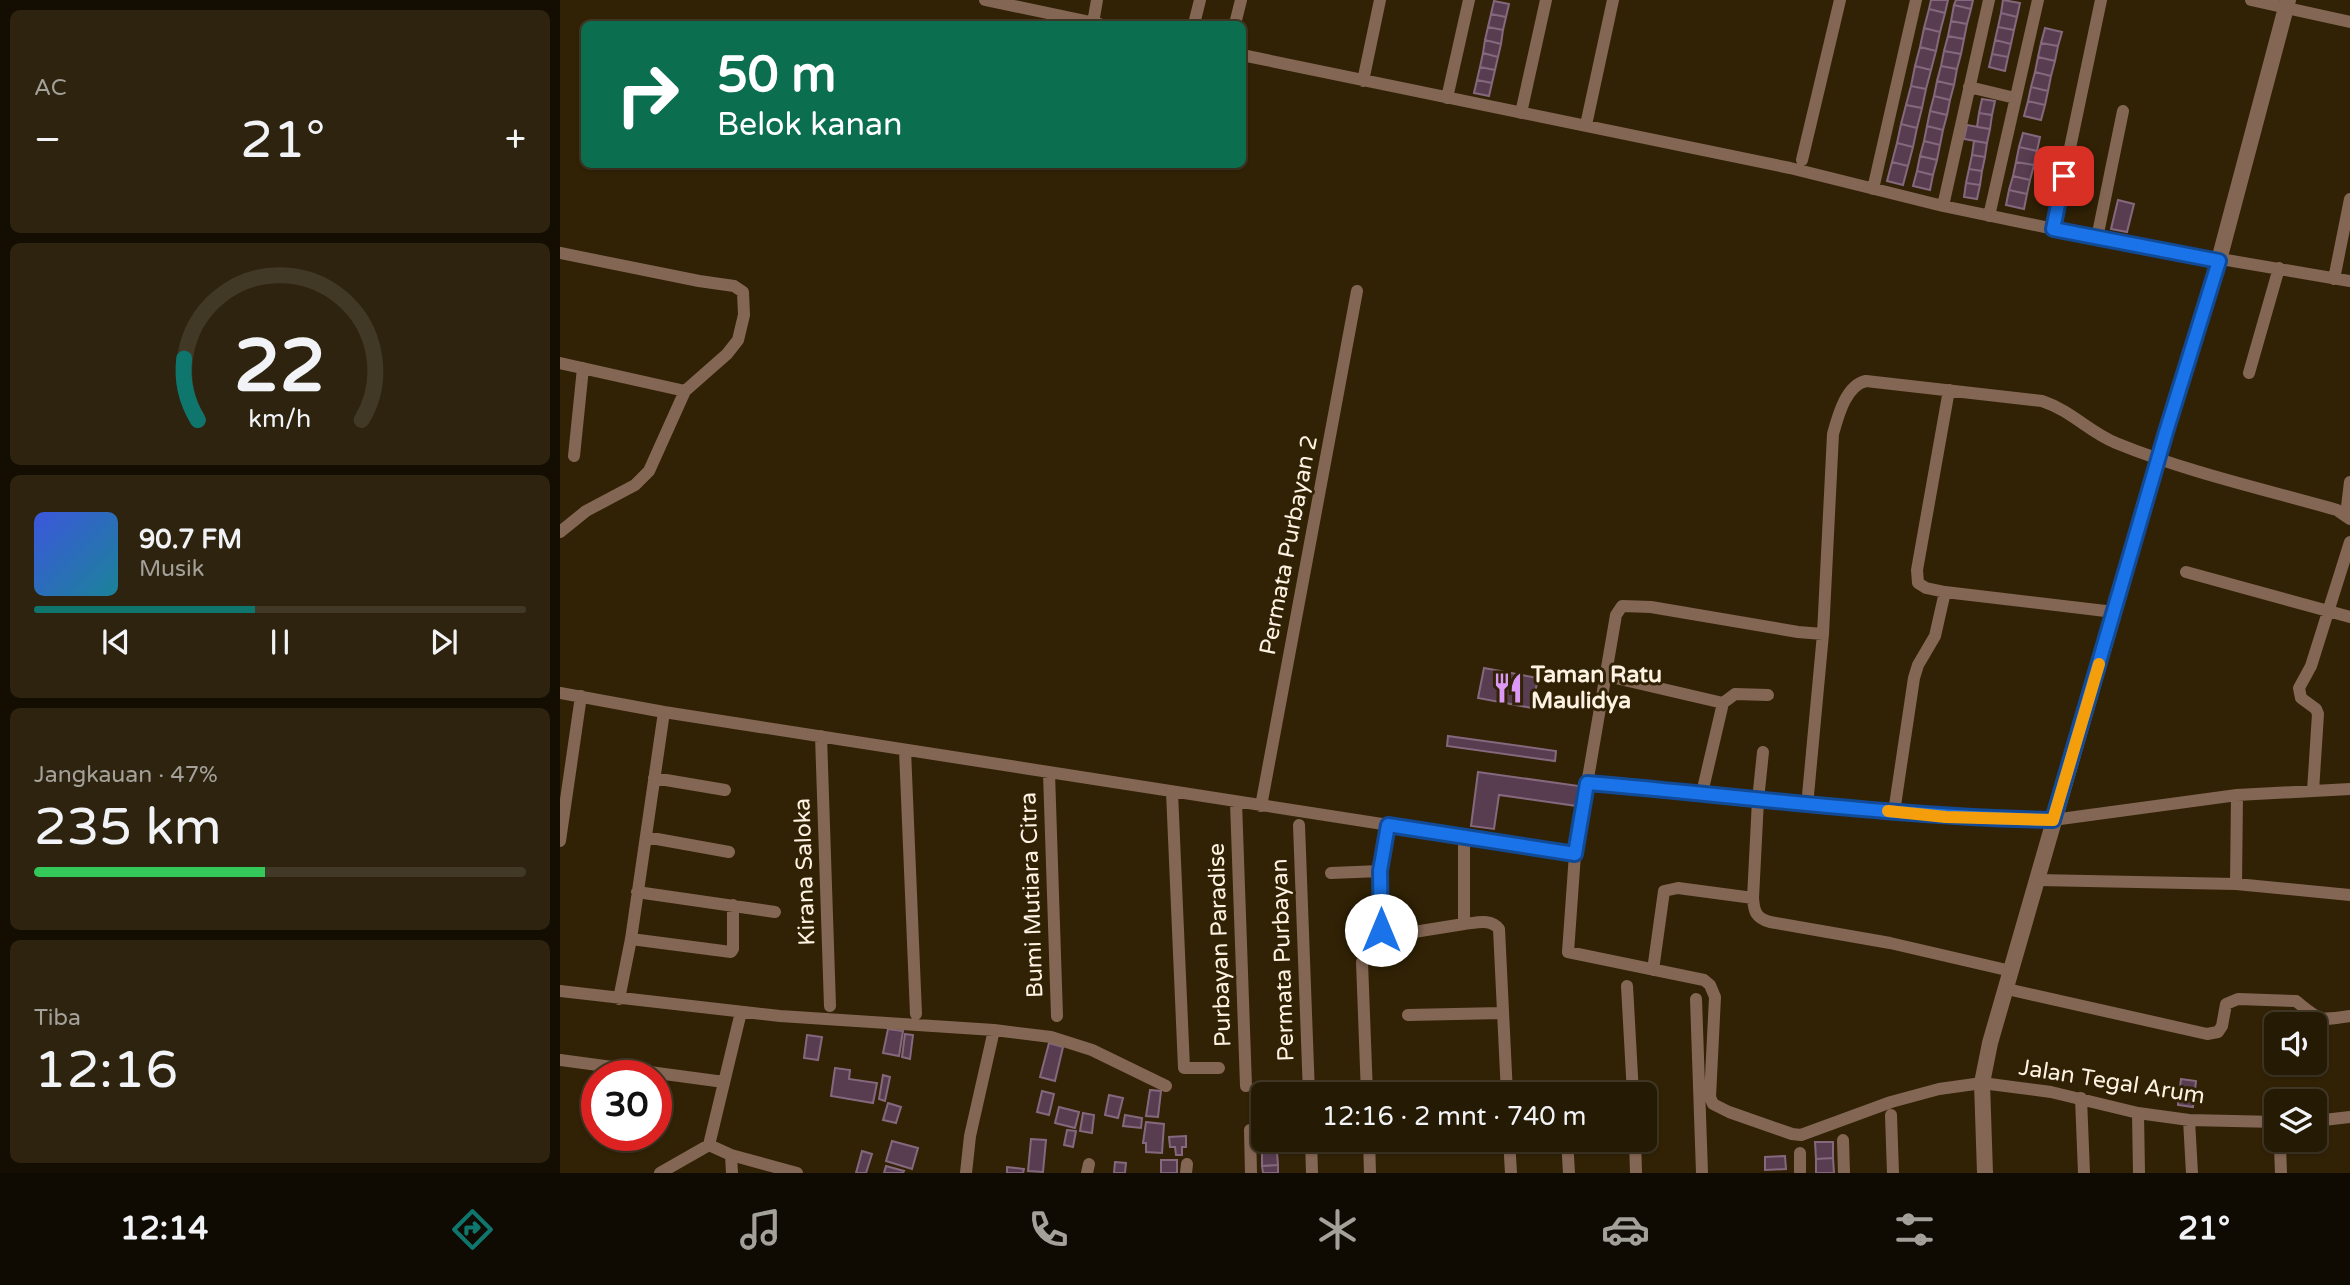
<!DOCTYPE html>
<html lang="id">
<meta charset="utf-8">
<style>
:root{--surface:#251a04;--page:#2d230e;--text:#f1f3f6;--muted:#a3a19a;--line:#423826;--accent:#0f766e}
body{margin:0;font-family:"Varela Round",sans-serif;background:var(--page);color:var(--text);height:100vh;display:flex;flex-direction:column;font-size:26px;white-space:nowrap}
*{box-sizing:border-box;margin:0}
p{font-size:23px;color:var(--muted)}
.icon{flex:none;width:38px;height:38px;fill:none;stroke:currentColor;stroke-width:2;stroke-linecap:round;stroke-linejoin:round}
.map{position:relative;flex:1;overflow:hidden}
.panel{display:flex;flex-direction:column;gap:10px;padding:10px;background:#140e02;width:560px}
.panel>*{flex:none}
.guide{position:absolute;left:21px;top:21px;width:665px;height:147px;border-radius:10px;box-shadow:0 2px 5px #0004,0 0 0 2px var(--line);background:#0b6e4f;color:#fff;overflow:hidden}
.fabs{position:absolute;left:1704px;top:1012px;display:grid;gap:14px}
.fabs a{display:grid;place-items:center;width:63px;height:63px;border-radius:10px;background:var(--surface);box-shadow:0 2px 5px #0004,0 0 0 2px var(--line);font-size:35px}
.speed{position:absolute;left:21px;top:1060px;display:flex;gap:14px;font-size:35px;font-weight:700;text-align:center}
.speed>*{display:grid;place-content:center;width:91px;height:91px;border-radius:50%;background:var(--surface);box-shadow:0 2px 5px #0004,0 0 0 2px var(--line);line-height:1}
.speed .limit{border:10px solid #d22;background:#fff;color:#111}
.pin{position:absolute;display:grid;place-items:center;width:60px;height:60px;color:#fff;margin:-30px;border-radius:14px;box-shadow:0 4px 10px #0006}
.me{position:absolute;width:77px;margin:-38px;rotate:0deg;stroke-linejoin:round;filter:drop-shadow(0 0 5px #0008)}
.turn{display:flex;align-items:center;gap:24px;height:147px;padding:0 21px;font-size:32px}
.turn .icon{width:91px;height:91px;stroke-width:2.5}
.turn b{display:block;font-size:49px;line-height:60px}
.big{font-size:52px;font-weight:600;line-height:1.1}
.panel .tile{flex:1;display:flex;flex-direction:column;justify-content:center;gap:10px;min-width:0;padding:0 24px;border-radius:10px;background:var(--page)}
.panel .dial{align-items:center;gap:0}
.dial svg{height:182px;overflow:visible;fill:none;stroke:var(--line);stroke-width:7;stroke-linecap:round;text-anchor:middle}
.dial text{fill:var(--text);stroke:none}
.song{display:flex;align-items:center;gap:21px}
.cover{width:84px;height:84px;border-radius:10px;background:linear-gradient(135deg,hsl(230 70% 55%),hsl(190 70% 35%))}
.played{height:7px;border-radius:4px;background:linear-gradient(90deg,var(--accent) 45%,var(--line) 45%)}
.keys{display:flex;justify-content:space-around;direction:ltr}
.heat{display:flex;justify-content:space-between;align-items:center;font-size:38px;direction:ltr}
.charge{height:10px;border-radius:5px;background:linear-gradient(90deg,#34c759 47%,var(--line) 0)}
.trip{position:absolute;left:691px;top:1082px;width:406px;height:70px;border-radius:10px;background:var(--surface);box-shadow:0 2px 5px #0004,0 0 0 2px var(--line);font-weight:600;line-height:70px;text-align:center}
.menu{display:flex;height:112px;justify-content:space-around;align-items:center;background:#0f0a02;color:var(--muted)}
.menu .icon{width:49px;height:49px}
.menu .on{color:var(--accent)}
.menu b{font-size:32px;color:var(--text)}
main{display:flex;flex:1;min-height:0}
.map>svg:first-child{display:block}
</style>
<main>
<section class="panel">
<div class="tile"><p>AC</p>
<div class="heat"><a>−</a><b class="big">21°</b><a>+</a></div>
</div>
<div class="tile dial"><svg viewBox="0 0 100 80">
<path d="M14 69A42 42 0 1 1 86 69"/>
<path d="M14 69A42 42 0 0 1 8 42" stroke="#0f766e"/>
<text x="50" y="56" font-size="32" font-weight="700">22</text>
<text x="50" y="72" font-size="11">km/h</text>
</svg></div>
<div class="tile">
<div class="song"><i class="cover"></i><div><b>90.7 FM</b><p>Musik</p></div></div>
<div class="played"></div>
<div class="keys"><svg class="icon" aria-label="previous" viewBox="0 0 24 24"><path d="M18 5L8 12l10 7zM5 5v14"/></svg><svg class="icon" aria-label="pause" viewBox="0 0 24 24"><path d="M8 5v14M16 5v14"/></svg><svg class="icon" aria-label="next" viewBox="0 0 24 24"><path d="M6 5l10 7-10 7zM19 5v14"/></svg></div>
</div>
<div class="tile"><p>Jangkauan · 47%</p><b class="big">235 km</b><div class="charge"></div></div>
<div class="tile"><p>Tiba</p><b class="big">12:16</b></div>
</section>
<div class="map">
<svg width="1790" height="1173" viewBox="0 0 1790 1173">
<rect width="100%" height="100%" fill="#312205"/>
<!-- building -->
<path fill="#583d50" stroke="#85687d" stroke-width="2" d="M1371,0H1388L1385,13L1369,9Z
M1396,0H1413L1411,9L1394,5Z
M1443,0L1460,3L1457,17L1441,13Z
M934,1L949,4L946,17L931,14Z
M1394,5L1411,9L1407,24L1391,21Z
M1369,9L1385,13L1380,32L1364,28Z
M1441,13L1457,17L1454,30L1438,27Z
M931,14L946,17L943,30L928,27Z
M1391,21L1407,24L1404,39L1388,36Z
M928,27L943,30L941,44L925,40Z
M1438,27L1454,30L1451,44L1435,40Z
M1364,28L1380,32L1376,51L1360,47Z
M1485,28L1502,32L1498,46L1481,43Z
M1388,36L1404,39L1401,54L1384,51Z
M925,40L941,44L938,57L923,53Z
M1435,40L1451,44L1448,57L1432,54Z
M1481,43L1498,46L1495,61L1478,57Z
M1360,47L1376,51L1371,70L1355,66Z
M1384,51L1401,54L1397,69L1381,66Z
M923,53L938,57L935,70L920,67Z
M1432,54L1448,57L1445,71L1429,67Z
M1478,57L1495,61L1491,76L1475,72Z
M1355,66L1371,70L1366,89L1351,86Z
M1381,66L1397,69L1394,85L1377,81Z
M920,67L935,70L932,83L917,80Z
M1475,72L1491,76L1488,91L1471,87Z
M917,80L932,83L929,96L914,93Z
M1377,81L1394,85L1390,100L1374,96Z
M1351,86L1366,89L1362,108L1346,105Z
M1471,87L1488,91L1485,105L1468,101Z
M1374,96L1390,100L1387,115L1370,111Z
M1422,99L1435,101L1432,115L1419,113Z
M1468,101L1485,105L1481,120L1464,116Z
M1346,105L1362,108L1357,128L1341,124Z
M1370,111L1387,115L1383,130L1367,126Z
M1419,113L1432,115L1430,129L1417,127Z
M1341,124L1357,128L1353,147L1337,143Z
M1407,125L1430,129L1427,143L1404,139Z
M1367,126L1383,130L1380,145L1364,141Z
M1463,133L1480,137L1477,151L1459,147Z
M1364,141L1380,145L1377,160L1360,156Z
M1414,141L1427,143L1425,157L1412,155Z
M1337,143L1353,147L1348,166L1332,162Z
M1459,147L1477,151L1474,165L1456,162Z
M1412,155L1425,157L1422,171L1409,169Z
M1360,156L1377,160L1373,175L1357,171Z
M1332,162L1348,166L1343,185L1327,181Z
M1456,162L1474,165L1470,180L1453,176Z
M1409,169L1422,171L1420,185L1406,183Z
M1357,171L1373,175L1370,190L1353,186Z
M1453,176L1470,180L1467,194L1449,190Z
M1406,183L1420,185L1417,199L1404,197Z
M1449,190L1467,194L1464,209L1446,205Z
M1558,200L1574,204L1567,232L1551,229Z
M924,668L978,678L972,708L918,698Z
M888,736L996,751L995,761L887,746Z
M918,772L1019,786L1017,806L939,795L934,829L911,826Z
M328,1029L343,1031L339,1056L323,1053Z
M345,1034L353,1035L350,1059L342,1057Z
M247,1035L262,1037L258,1060L244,1058Z
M489,1043L503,1047L495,1081L480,1077Z
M275,1068L290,1070L289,1079L317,1083L313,1103L271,1096Z
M323,1075L330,1077L325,1101L319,1099Z
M1621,1079L1636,1081L1633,1107L1618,1105Z
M590,1090L601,1091L598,1117L586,1116Z
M482,1091L494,1094L489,1115L477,1112Z
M549,1095L563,1098L558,1118L545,1115Z
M328,1103L341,1107L336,1123L323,1120Z
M499,1107L519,1112L515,1128L495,1123Z
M523,1113L534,1115L532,1133L520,1131Z
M565,1115L582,1118L581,1128L563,1126Z
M586,1122L604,1124L602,1153L586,1152V1143H583Z
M507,1130L516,1131L513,1147L504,1145Z
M1756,1132V1146L1737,1147V1139H1755Z
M626,1136V1147H622V1155H616L615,1147H610L609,1137Z
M471,1139L486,1140L483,1172L468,1171Z
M716,1139L717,1152L702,1153L701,1140Z
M332,1141L358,1148L352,1169L326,1161Z
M1255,1142H1273V1158L1256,1159Z
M302,1151L312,1154L306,1173H296Z
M717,1152L718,1165L702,1166V1153Z
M1225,1156L1226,1169L1205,1170V1157Z
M1273,1158L1274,1173H1256V1159Z
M601,1160H617V1173H601Z
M555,1162L566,1163L565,1173H554Z
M718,1165V1173H703L702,1166Z
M326,1166L344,1171L343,1173H324Z
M447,1167L464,1169L463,1173H447Z"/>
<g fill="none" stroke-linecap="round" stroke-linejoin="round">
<!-- minor -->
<path stroke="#846654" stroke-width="12" d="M425,0L540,24
M1691,0L1790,22
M533,23L537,0
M634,24L640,0
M675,24L681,0
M682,55L1230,168L1383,206L1537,238L1790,281
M803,81L820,0
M1409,87L1455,98
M887,98L909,0
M961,113L986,0
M1026,125L1053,0
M1242,160L1280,0
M1313,189L1356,0
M1383,206L1429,0
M1429,216L1478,0
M1493,229L1541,0
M1537,238L1563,111
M0,253L139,281L174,286L183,292L184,315L178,340L167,354L125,391L89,471L75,485L26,511L0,532
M1774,279L1790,199
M0,363L125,391
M1689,373L1719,268
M1389,390L1357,570L1358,583L1366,588L1385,592L1554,612
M14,456L23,368
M1786,515L1790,482
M1626,572L1790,617
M1047,676L1163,703L1175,694L1208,695
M0,693L104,712L1015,854
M261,736L270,1006
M345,750L356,1014
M1203,752L1198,800L1193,898C1194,912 1196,918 1210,922L1330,943L1451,971
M489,773L497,1016
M94,778L165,790
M1027,783L1142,793L1247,806L1386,817L1493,820L1677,795L1790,789
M1753,791L1758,714L1756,709L1741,698L1739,688L1751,666L1790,542
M612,792L624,1068H659
M1142,793L1163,703
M676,802L686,1086
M701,806L797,291
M1247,806L1263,634
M1334,812L1354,678L1358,665L1375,636L1385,592
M739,825L749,1094
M86,837L169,852
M904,837V924C916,923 931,918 939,929L947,1094
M0,841L21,696
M771,873L820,871
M1478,880L1676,884L1790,895
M1676,884L1677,795
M77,892L215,912
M854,932L904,924
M71,939L171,952L173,949V905
M1093,970L1104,891L1118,888L1193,898
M1067,986L1073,1094
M1447,989L1647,1034L1658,1032L1662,1026L1666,1004L1678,999L1736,1001C1761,1021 1758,1021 1790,1016
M0,991L220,1016L434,1030L491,1037L532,1050L606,1086
M59,999L71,939L104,712
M1136,999L1142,1173
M848,1015L942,1013
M0,1060L164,1082
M807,1094L802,962L821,930L820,871L828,825
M1521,1098L1524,1173
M1578,1113L1579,1173
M1331,1115L1333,1173
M1629,1120L1632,1173
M1755,1121L1790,1117
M1717,1122L1629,1120L1578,1113L1491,1092L1422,1083L1379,1089L1331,1102L1241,1135L1232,1134L1169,1112L1153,1104L1150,1097L1155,997L1150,985L1144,980L1008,952L1015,854L1056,615L1062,606L1091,607L1238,632L1263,634L1273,434C1278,416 1286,385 1306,381L1482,401C1512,411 1529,432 1556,443C1627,472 1703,489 1777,510L1790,519
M690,1130L691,1173
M751,1139L752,1173
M809,1139L810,1173
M949,1139L951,1173
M1007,1139L1009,1173
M1075,1139L1076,1173
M1283,1140L1284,1173
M149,1145L171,1155L237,1173
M1720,1146L1721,1173
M171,1155L172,1173
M100,1173L149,1145L181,1012
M406,1173L410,1136L434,1030
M527,1173L529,1164
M626,1173L627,1164
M1240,1173V1153"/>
<!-- tertiary -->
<path stroke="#846654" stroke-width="16" d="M1425,1173L1422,1083L1430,1043L1606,432L1659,260L1728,0"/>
</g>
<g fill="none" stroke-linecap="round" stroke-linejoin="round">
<!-- route casing -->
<g stroke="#114b97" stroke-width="18">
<path id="route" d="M821,930L820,871L828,825L1015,854L1027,783C1182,796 1337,817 1493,820L1606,432L1659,261L1493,229L1504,176"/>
</g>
<!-- route -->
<use href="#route" stroke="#1a73e8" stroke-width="12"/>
<!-- slow -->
<path stroke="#f59e0b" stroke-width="12" d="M1328,811L1386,817L1493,820L1539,664"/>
</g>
<!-- icons -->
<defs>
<g id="restaurant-bare" transform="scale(2.415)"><path d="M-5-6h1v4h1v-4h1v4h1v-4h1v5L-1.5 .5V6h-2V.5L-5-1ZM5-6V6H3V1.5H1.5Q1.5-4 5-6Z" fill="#dc99f4" stroke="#312205" stroke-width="2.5" paint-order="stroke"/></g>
</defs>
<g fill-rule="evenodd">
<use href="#restaurant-bare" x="948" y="688"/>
</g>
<g text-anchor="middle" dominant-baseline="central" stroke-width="6" stroke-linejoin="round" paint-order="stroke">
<!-- street labels -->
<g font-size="23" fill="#fef3e3" stroke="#312205">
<text transform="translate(729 545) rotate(-79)">Permata Purbayan 2</text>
<text transform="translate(245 872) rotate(-92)">Kirana Saloka</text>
<text transform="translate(472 895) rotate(-92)">Bumi Mutiara Citra</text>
<text transform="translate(660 945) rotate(-92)">Purbayan Paradise</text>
<text transform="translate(723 960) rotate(-92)">Permata Purbayan</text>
<text transform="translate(1552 1082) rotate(9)">Jalan Tegal Arum</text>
</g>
<!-- poi labels -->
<g font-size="23" font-weight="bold" fill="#fef3e3" stroke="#312205" text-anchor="start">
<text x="971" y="675">Taman Ratu<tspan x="971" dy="26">Maulidya</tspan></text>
</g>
</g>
</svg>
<div class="fabs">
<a><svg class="icon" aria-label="sound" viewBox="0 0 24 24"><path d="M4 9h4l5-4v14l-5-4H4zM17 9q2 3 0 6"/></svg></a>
<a><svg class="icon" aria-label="layers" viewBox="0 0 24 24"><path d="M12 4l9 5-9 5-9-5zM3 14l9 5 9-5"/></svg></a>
</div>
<div class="speed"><div class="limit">30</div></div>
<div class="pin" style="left:1504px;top:176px;background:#d93025"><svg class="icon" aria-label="arrive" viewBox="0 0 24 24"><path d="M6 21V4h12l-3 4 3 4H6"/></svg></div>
<svg class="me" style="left:821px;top:930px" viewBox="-20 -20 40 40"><circle r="19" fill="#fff"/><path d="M0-13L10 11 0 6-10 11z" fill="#1a73e8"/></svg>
<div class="trip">12:16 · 2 mnt · 740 m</div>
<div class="guide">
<div class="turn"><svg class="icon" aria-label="right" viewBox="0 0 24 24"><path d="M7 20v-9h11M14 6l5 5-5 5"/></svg><div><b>50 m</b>Belok kanan</div></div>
</div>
</div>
</main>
<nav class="menu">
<b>12:14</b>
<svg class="icon on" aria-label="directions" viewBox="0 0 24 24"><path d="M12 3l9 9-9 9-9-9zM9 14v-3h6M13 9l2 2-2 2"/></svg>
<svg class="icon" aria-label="music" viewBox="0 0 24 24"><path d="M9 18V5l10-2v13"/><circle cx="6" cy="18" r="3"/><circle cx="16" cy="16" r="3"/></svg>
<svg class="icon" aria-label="phone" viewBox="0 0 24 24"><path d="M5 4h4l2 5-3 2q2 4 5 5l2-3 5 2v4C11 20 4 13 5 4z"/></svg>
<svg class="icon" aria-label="climate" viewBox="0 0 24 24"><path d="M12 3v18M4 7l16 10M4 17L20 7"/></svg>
<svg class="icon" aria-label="car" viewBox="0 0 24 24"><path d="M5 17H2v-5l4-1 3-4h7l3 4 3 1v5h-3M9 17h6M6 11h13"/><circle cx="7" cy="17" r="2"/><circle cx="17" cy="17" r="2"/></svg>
<svg class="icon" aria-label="filters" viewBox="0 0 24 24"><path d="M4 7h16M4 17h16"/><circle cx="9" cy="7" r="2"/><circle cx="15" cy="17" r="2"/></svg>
<b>21°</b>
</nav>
